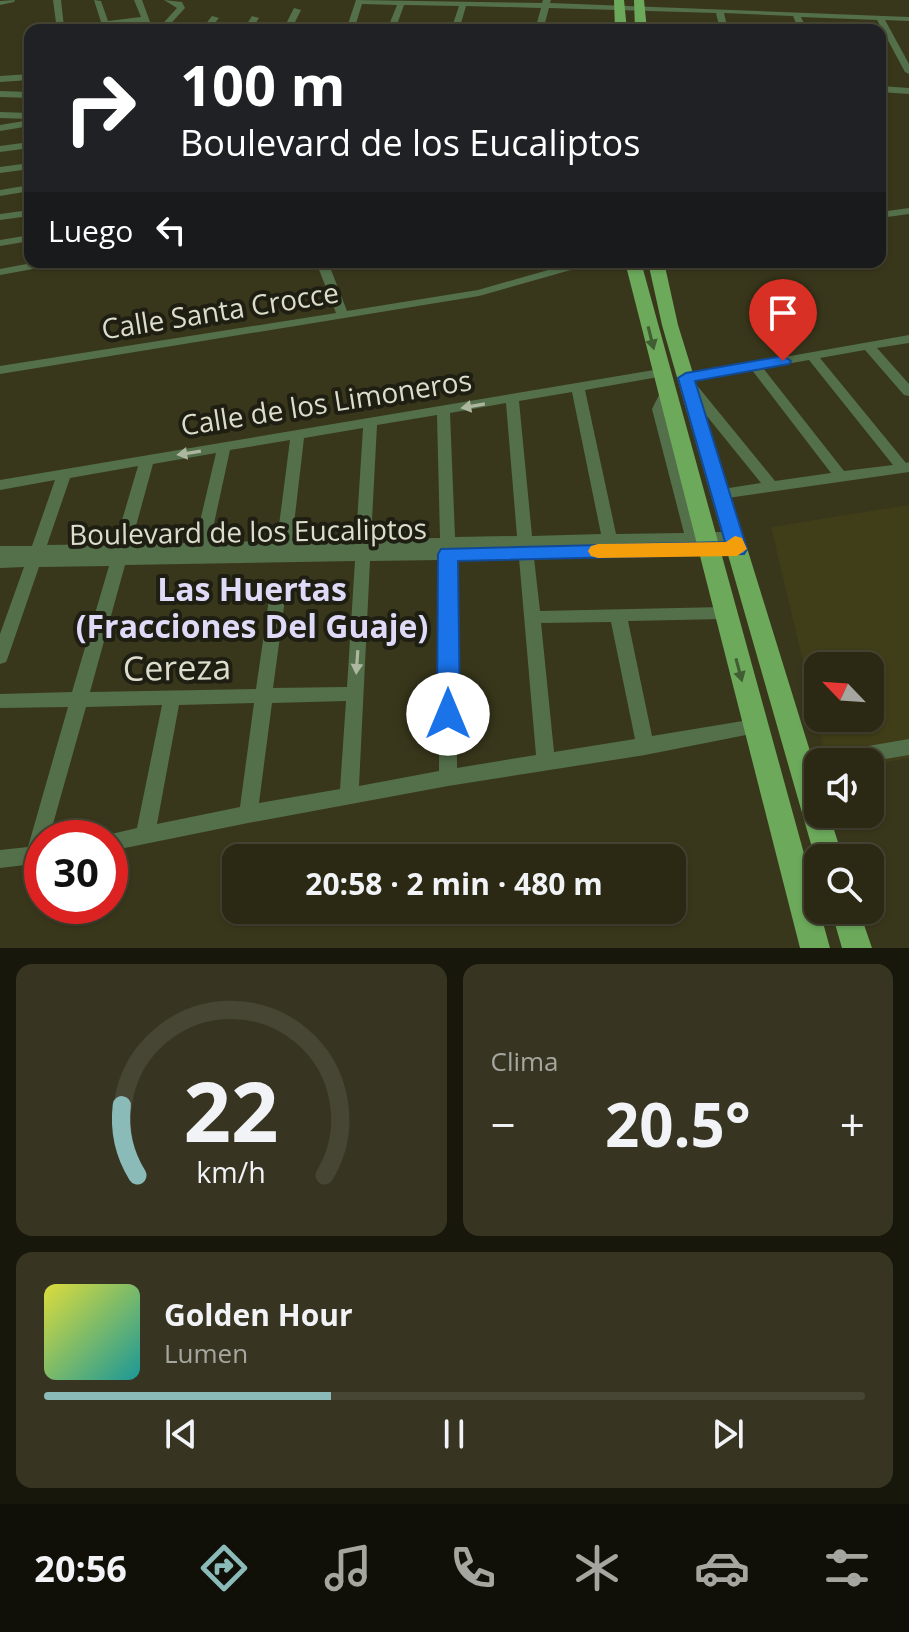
<!DOCTYPE html>
<html lang="es">
<meta charset="utf-8">
<style>
:root{--surface:#2b2914;--page:#373522;--text:#f1f3f6;--muted:#a6a6a0;--line:#474534;--accent:#8bbbb9}
body{margin:0;font-family:"Open Sans",sans-serif;background:var(--page);color:var(--text);height:100vh;display:flex;flex-direction:column;font-size:30px;white-space:nowrap}
*{box-sizing:border-box;margin:0}
p{font-size:26px;color:var(--muted)}
.icon{flex:none;width:44px;height:44px;fill:none;stroke:currentColor;stroke-width:2;stroke-linecap:round;stroke-linejoin:round}
.map{position:relative;height:948px;overflow:hidden}
.details{display:flex;flex-direction:column;gap:16px;padding:16px;background:#18170b;flex:1}
.details>*{flex:none}
.hud{position:absolute;left:24px;top:24px;width:862px;height:244px;border-radius:16px;box-shadow:0 2px 6px #0004,0 0 0 2px var(--line);background:#202124;color:#fff;overflow:hidden}
.needle{width:52px;rotate:295deg}
.buttons{position:absolute;left:804px;top:652px;display:grid;gap:16px}
.buttons a{display:grid;place-items:center;width:80px;height:80px;border-radius:16px;background:var(--surface);box-shadow:0 2px 6px #0004,0 0 0 2px var(--line);font-size:40px}
.speed{position:absolute;left:24px;top:820px;display:flex;gap:16px;font-size:40px;font-weight:700;text-align:center}
.speed>*{display:grid;place-content:center;width:104px;height:104px;border-radius:50%;background:var(--surface);box-shadow:0 2px 6px #0004,0 0 0 2px var(--line);line-height:1}
.speed .limit{border:12px solid #d22;background:#fff;color:#111}
.pin{position:absolute;display:grid;place-items:center;width:68px;height:68px;color:#fff;margin:-82px -34px;border-radius:50% 50% 50% 0;rotate:-45deg;box-shadow:0 0 8px #0007}
.pin .icon{rotate:45deg}
.me{position:absolute;width:88px;margin:-44px;rotate:0deg;stroke-linejoin:round;filter:drop-shadow(0 0 6px #0008)}
.turn{display:flex;align-items:center;gap:28px;height:168px;padding:0 24px;font-size:36px}
.turn .icon{width:104px;height:104px;stroke-width:2.5}
.turn b{display:block;font-size:56px;line-height:68px}
.then{display:flex;align-items:center;height:76px;padding:0 24px;background:#0003;gap:16px;font-size:30px}
.big{font-size:60px;font-weight:700;line-height:1.1}
.details .widget{flex:1;display:flex;flex-direction:column;justify-content:center;gap:12px;min-width:0;padding:0 28px;border-radius:16px;background:var(--page)}
.details .dial{align-items:center;gap:0}
.dial svg{height:208px;overflow:visible;fill:none;stroke:var(--line);stroke-width:7;stroke-linecap:round;text-anchor:middle}
.dial text{fill:var(--text);stroke:none}
.song{display:flex;align-items:center;gap:24px}
.cover{width:96px;height:96px;border-radius:12px;background:linear-gradient(135deg,hsl(60 70% 55%),hsl(180 70% 35%))}
.played{height:8px;border-radius:4px;background:linear-gradient(90deg,var(--accent) 35%,var(--line) 35%)}
.keys{display:flex;justify-content:space-around;direction:ltr}
.heat{display:flex;justify-content:space-between;align-items:center;font-size:44px;direction:ltr}
.details .tiles{flex:1;display:grid;gap:16px;grid-template-columns:1fr 1fr}
.widget:last-child{grid-column:span 2}
.trip{position:absolute;left:222px;top:844px;width:464px;height:80px;border-radius:16px;background:var(--surface);box-shadow:0 2px 6px #0004,0 0 0 2px var(--line);font-weight:700;line-height:80px;text-align:center}
.menu{display:flex;height:128px;justify-content:space-around;align-items:center;background:#111008;color:var(--muted)}
.menu .icon{width:56px;height:56px}
.menu .active{color:var(--accent)}
.menu b{font-size:36px;color:var(--text)}
.map>svg:first-child{display:block}
</style>
<div class="map">
<svg width="909" height="948" viewBox="0 0 909 948">
<rect width="100%" height="100%" fill="#39371b"/>
<!-- built -->
<path fill="#403d19" fill-rule="evenodd" d="M909,505V758L870,765V762H827L771,527ZM818,666H870V718H818Z"/>
<g fill="none" stroke-linecap="round" stroke-linejoin="round">
<!-- street -->
<path fill="#53704b" fill-rule="evenodd" d="M15,0L14,2L0,5V1Z
M53,0H61L64,27L101,22L94,0L101,1L108,21L141,17L134,0H142L153,30H145L142,22L109,26L111,30H103L102,27L57,30Z
M164,0L182,2L185,8L165,30H157L177,8Z
M356,0L542,3L543,0H551L550,3L909,17V21L885,20L909,64V74L905,72L877,20L801,17L807,30H799L793,16L724,13L728,30H720L716,13L549,8L543,30H535L541,8L466,6L459,30H451L459,6L404,5L395,30H387L397,5L362,4L354,30H346Z
M294,8L301,10L291,30H283Z
M212,16L219,18L209,30H201Z
M252,16L259,18L251,30H243Z
M26,33H30V37H26Z
M30,74V80L0,82V76Z
M880,86L909,88V94L880,92Z
M0,91L30,92V98L0,97Z
M0,112L30,113V119L0,118Z
M30,120V126L0,131V125Z
M30,142V148L0,152V146Z
M30,163V169L0,173V167Z
M30,185V191L0,196V190Z
M909,208V214L880,218V212Z
M30,210V216L0,220V214Z
M30,235V241L0,246V240Z
M37,262H61L55,265L0,275V269Z
M316,262H328L347,311L478,290L576,262H594L592,264L479,296L0,374V366L336,313Z
M909,335V343L877,348L909,384V396L904,395L865,350L820,358L906,463L909,462V472L721,499L716,498L714,494L716,490L761,483L685,389L684,386L690,382L695,383L775,481L831,473L752,370L686,382L682,381L680,378L682,375ZM809,360L893,465L844,471L763,368Z
M660,369L666,373L664,376L585,390L616,534L684,533L652,409L661,391L666,390L672,394L666,409L699,532H734L739,533L741,537L739,541L702,544L737,543L742,545L745,549L742,553L737,555L534,558L540,611L724,607L730,609L732,613L730,617L724,619L628,621L652,736L755,719L761,722L764,727L761,732L645,755L448,786L248,823L110,851V838H102L103,836L137,828L162,705L86,707L49,838H42V863L0,868V850L28,847L68,707L0,708V694L72,692L109,566L39,567L8,657L6,662L0,664V634L24,567L0,568V546H32L55,480L0,490V480ZM572,392L601,534L532,536L519,401ZM506,403L517,536L455,537L450,413ZM437,415L440,538L371,539L377,425ZM363,428L356,539L292,541L304,438ZM290,440L277,541L210,542L230,450ZM216,453L195,543L131,544L153,464ZM138,466L115,544L47,545L70,478ZM687,543V544L533,547ZM519,558L536,755L457,768L456,560ZM440,560L439,771L359,786L370,561ZM355,561L347,687L273,688L286,592L284,588L278,586L272,588L270,592L256,689L90,692L125,565ZM611,622L635,739L554,752L541,623ZM346,701L340,789L259,803L272,703ZM254,703L240,807L157,824L179,705Z
M909,739V755L867,762H818V769L812,762L815,756L821,754Z"/>
<!-- primary -->
<path fill="#6ca95b" fill-rule="evenodd" d="M614,0H624L627,30H615Z
M634,0H644L647,30H635Z
M625,262H641L830,948H800Z
M648,262H664L678,325L818,777V814H829L843,858H818V865L815,858L662,325Z
M831,910H859L872,948H842Z"/>
</g>
<!-- wall -->
<path fill="#604f3b" d="M814,660L818,666V678H816L812,664Z"/>
<!-- building -->
<path fill="#705c45" stroke="#4e4030" stroke-width="2" d="M814,660L850,661L852,666H818L817,674Z"/>
<!-- one-way arrows -->
<defs><path id="oneway-solid" d="M-6-.8H1V-3.2L6.5 0L1 3.2V.8H-6Z" transform="scale(2)"/></defs>
<g fill="#415d33">
<use href="#oneway-solid" transform="translate(651 338) rotate(76)"/>
<use href="#oneway-solid" transform="translate(739 670) rotate(75)"/>
</g>
<g fill="#adb79f">
<use href="#oneway-solid" transform="translate(473 406) rotate(170)"/>
<use href="#oneway-solid" transform="translate(189 453) rotate(171)"/>
<use href="#oneway-solid" transform="translate(357 662) rotate(94)"/>
</g>
<!-- route -->
<path fill="#1a73e8" stroke="#114b97" stroke-width="2" d="M783,356L791,361L789,364L695,381L747,549L744,554L458,561L460,714L456,721L448,723L440,721L437,714L438,554L441,549L725,542L678,378L686,373Z"/>
<!-- slow -->
<path fill="#f59e0b" d="M735,536L742,538L747,549L737,556L598,558L591,556L588,551L591,546L598,544L726,542Z"/>
<g text-anchor="middle" dominant-baseline="central" stroke-width="8" stroke-linejoin="round" paint-order="stroke">
<!-- street labels -->
<g font-size="28" fill="#ddc" stroke="#1e1e12">
<text transform="translate(220 310) rotate(-9)">Calle Santa Crocce</text>
<text transform="translate(326 402) rotate(-9)">Calle de los Limoneros</text>
<text transform="translate(248 531) rotate(-1)">Boulevard de los Eucaliptos</text>
</g>
<!-- quarter labels -->
<g font-size="32" font-weight="bold" fill="#dfdaf7" stroke="#1e1e12">
<text x="252" y="588">Las Huertas<tspan x="252" dy="37">(Fracciones Del Guaje)</tspan></text>
</g>
<!-- near-street labels -->
<g font-size="34" fill="#ddc" stroke="#1e1e12">
<text transform="translate(177 667) rotate(-1)">Cereza</text>
</g>
</g>
</svg>
<div class="buttons">
<a><svg class="needle" viewBox="-14 -14 28 28"><path d="M0-13l5 13h-10z" fill="#e53935"/><path d="M0 13l5-13h-10z" fill="#a6a6a0"/></svg></a>
<a><svg class="icon" aria-label="sound" viewBox="0 0 24 24"><path d="M4 9h4l5-4v14l-5-4H4zM17 9q2 3 0 6"/></svg></a>
<a><svg class="icon" aria-label="search" viewBox="0 0 24 24"><circle cx="10" cy="10" r="6"/><path d="M15 15l6 6"/></svg></a>
</div>
<div class="speed"><div class="limit">30</div></div>
<div class="pin" style="left:783px;top:361px;background:#d93025"><svg class="icon" aria-label="arrive" viewBox="0 0 24 24"><path d="M6 21V4h12l-3 4 3 4H6"/></svg></div>
<svg class="me" style="left:448px;top:714px" viewBox="-20 -20 40 40"><circle r="19" fill="#fff"/><path d="M0-13L10 11 0 6-10 11z" fill="#1a73e8"/></svg>
<div class="trip">20:58 · 2 min · 480 m</div>
<div class="hud">
<div class="turn"><svg class="icon" aria-label="right" viewBox="0 0 24 24"><path d="M7 20v-9h11M14 6l5 5-5 5"/></svg><div><b>100 m</b>Boulevard de los Eucaliptos</div></div>
<div class="then">Luego<svg class="icon" aria-label="left" viewBox="0 0 24 24"><path d="M17 20v-9H6M10 6l-5 5 5 5"/></svg></div>
</div>
</div>
<section class="details">
<div class="tiles">
<div class="widget dial"><svg viewBox="0 0 100 80">
<path d="M14 69A42 42 0 1 1 86 69"/>
<path d="M14 69A42 42 0 0 1 8 42" stroke="#8bbbb9"/>
<text x="50" y="56" font-size="32" font-weight="700">22</text>
<text x="50" y="72" font-size="11">km/h</text>
</svg></div>
<div class="widget"><p>Clima</p>
<div class="heat"><a>−</a><b class="big">20.5°</b><a>+</a></div>
</div>
<div class="widget">
<div class="song"><i class="cover"></i><div><b>Golden Hour</b><p>Lumen</p></div></div>
<div class="played"></div>
<div class="keys"><svg class="icon" aria-label="previous" viewBox="0 0 24 24"><path d="M18 5L8 12l10 7zM5 5v14"/></svg><svg class="icon" aria-label="pause" viewBox="0 0 24 24"><path d="M8 5v14M16 5v14"/></svg><svg class="icon" aria-label="next" viewBox="0 0 24 24"><path d="M6 5l10 7-10 7zM19 5v14"/></svg></div>
</div>
</div>
</section>
<nav class="menu">
<b>20:56</b>
<svg class="icon active" aria-label="directions" viewBox="0 0 24 24"><path d="M12 3l9 9-9 9-9-9zM9 14v-3h6M13 9l2 2-2 2"/></svg>
<svg class="icon" aria-label="music" viewBox="0 0 24 24"><path d="M9 18V5l10-2v13"/><circle cx="6" cy="18" r="3"/><circle cx="16" cy="16" r="3"/></svg>
<svg class="icon" aria-label="phone" viewBox="0 0 24 24"><path d="M5 4h4l2 5-3 2q2 4 5 5l2-3 5 2v4C11 20 4 13 5 4z"/></svg>
<svg class="icon" aria-label="climate" viewBox="0 0 24 24"><path d="M12 3v18M4 7l16 10M4 17L20 7"/></svg>
<svg class="icon" aria-label="car" viewBox="0 0 24 24"><path d="M5 17H2v-5l4-1 3-4h7l3 4 3 1v5h-3M9 17h6M6 11h13"/><circle cx="7" cy="17" r="2"/><circle cx="17" cy="17" r="2"/></svg>
<svg class="icon" aria-label="filters" viewBox="0 0 24 24"><path d="M4 7h16M4 17h16"/><circle cx="9" cy="7" r="2"/><circle cx="15" cy="17" r="2"/></svg>
</nav>
